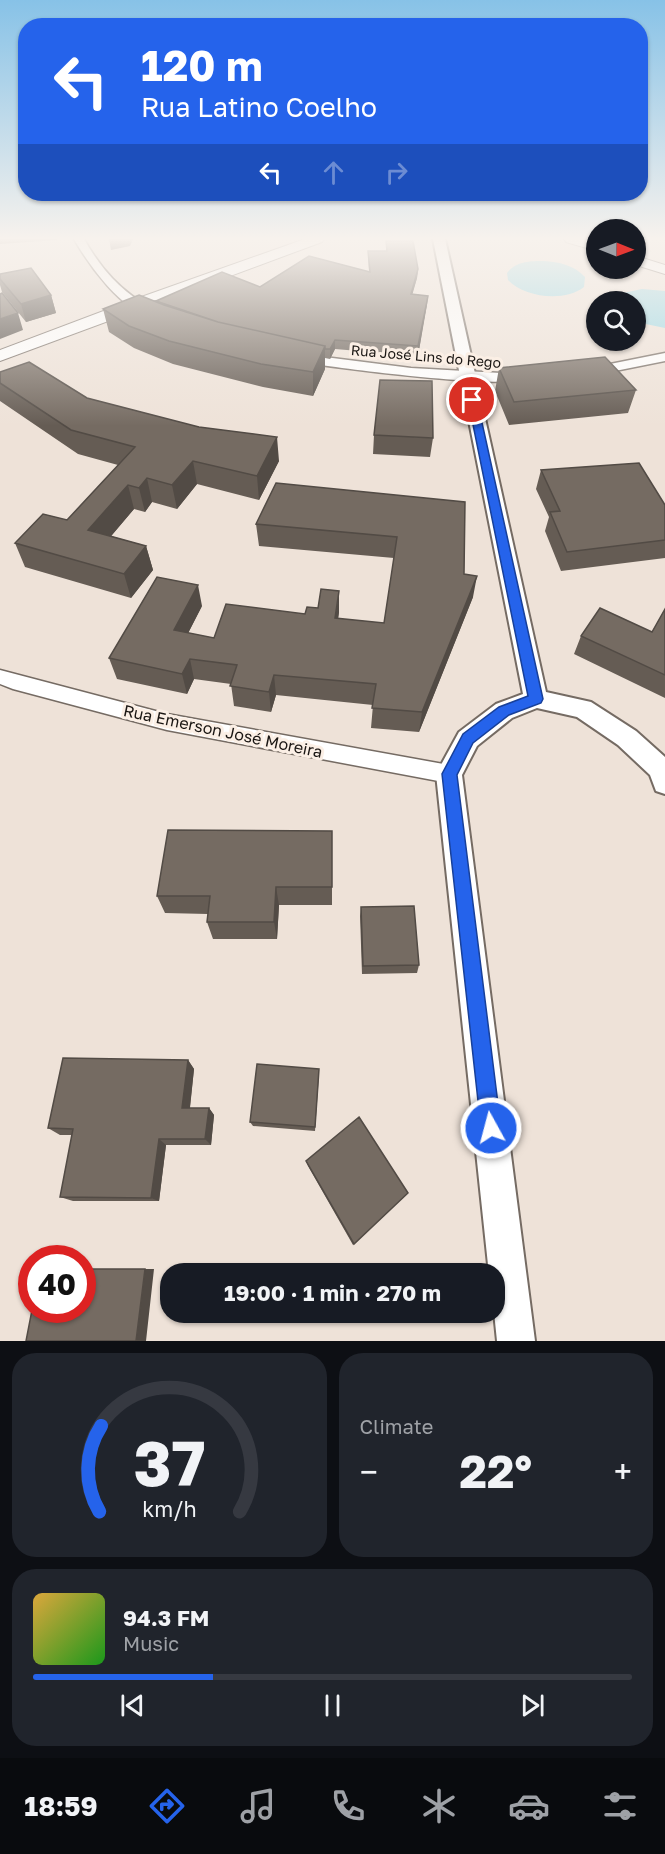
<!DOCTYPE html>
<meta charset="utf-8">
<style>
:root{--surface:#171b24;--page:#20242c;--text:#f1f3f6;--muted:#9ea1a6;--line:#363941;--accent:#2563eb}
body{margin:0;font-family:"Golos Text",sans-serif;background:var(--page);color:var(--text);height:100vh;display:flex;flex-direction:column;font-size:22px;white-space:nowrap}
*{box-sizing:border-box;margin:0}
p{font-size:20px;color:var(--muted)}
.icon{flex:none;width:33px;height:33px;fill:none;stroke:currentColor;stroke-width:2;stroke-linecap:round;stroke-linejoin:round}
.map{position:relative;height:1341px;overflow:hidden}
.sheet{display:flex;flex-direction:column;gap:12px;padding:12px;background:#0d0f14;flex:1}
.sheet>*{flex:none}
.hud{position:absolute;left:18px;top:18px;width:630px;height:183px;border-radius:24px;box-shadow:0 2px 4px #0004;background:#2563eb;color:#fff;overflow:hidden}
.needle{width:39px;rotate:91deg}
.buttons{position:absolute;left:586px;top:219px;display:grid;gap:12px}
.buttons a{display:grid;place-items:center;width:60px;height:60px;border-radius:50%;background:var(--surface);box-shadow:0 2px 4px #0004;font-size:30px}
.speed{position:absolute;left:18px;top:1245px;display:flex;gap:12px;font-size:30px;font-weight:700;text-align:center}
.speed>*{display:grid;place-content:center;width:78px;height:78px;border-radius:50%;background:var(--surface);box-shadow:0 2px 4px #0004;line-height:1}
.speed .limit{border:9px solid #d22;background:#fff;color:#111}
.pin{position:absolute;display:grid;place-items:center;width:51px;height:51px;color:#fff;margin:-26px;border:3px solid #fff;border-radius:50%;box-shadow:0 2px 6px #0007}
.me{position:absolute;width:66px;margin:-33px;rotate:353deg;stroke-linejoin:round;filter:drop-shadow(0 0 4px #0008)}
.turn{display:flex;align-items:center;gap:21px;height:126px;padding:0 24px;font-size:27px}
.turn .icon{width:78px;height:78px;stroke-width:2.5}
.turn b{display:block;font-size:42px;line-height:51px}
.lanes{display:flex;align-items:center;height:57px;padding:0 24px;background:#0003;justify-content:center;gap:30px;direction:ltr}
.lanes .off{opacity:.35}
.big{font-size:45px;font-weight:700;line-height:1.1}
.sheet .widget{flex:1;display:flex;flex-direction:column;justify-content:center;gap:9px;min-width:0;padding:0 21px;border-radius:24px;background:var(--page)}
.sheet .dial{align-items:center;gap:0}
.dial svg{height:156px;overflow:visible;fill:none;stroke:var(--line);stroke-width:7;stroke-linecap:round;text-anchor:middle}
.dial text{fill:var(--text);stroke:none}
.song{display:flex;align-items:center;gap:18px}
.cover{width:72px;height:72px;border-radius:9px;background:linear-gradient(135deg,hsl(40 70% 55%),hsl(120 70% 35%))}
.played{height:6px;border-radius:3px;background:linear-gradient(90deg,var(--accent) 30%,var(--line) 30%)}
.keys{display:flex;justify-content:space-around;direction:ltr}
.heat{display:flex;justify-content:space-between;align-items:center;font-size:33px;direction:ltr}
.sheet .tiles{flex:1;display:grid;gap:12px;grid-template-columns:1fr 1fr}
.widget:last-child{grid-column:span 2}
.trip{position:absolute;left:160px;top:1263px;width:345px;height:60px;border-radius:24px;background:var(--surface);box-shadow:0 2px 4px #0004;font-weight:700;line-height:60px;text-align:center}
.tab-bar{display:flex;height:96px;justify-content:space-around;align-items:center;background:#090b0e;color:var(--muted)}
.tab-bar .icon{width:42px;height:42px}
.tab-bar .active{color:var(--accent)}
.tab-bar b{font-size:27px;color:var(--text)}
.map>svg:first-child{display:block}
</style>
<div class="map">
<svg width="665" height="1341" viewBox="0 0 665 1341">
<rect width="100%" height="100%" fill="#eee2d8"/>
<!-- water -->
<path fill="#97d7e5" d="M544,261C559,262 574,265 585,277L584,287C565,302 525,298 508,280L507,273C516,261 531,261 544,261Z
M642,289L665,291V328L636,322V302L614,301L623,293Z"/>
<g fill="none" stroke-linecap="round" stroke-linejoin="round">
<!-- minor casing -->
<g stroke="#756b63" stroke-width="3">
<path id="minor" d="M74,239H84C101,269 121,292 153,309V313C125,318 86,260 74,239Z
M665,353V361L590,376L584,372L590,368Z
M301,354L411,368L521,374L527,378C513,391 325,367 297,361L295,358Z
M0,670L167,714L449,765L456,768L459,774L456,780L449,783L167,730L13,689L0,684Z"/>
</g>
<!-- tertiary casing -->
<g stroke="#756b63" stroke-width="4">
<path id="tertiary" d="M433,239H445L546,692L591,702L636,731L665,757V794L656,791L650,775L618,745L577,717L537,708L512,718L477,746L462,775L535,1341H497L494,1312L495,1274H489L436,774L459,732L496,704L523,694Z"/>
</g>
<!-- secondary casing -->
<g stroke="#756b63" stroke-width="2">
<path id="secondary" d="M305,239H324L322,242L0,361V350L130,301Z
M564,239H584L597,243V251L566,242Z
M636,256L665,265V274L636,265Z"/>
</g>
<!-- minor -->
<use href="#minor" fill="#fff" fill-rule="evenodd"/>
<!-- tertiary -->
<use href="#tertiary" fill="#fff" fill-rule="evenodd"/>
<!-- secondary -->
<use href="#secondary" fill="#fff" fill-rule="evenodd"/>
</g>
<!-- wall -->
<path fill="#655c54" d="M0,239H57V240L0,244Z
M386,241L418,269L417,278L412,294L428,296L418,356L335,349L330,359L325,358V369L313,396L263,387L173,364L134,348L109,332L103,309L369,272L368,251H386Z
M0,274L51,295L56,313L26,322L2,292L0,285Z
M499,368L636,390L628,413L509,425L495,391Z
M0,372L87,398L279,461L259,500L197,484L177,509L152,502L145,512L134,509L111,536L146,546L153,570L131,598L25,567L15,543L67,520L118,465L78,454L0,401Z
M374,435L433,438L430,457L373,454Z
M541,470L665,505V558L561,571L545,531L549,517L536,489Z
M465,502L464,574L473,597L419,732L371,728L373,705L276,695L271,712L234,706L231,684L194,679L187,694L117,679L109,658L202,606L188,633L214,638L305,614L339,612L338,619L384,623L394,558L259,546L256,524Z
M665,609V698L574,654L581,636L652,632Z
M332,831V905H279L277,939H213L207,922L208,914L165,913L157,896Z
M361,907L419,965L417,973L362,974L360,916Z
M188,1060L194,1069L190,1108H209L214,1115L211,1145H166L159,1201H73L60,1197L72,1135H60L48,1128Z
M319,1075L315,1131L253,1126L250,1122Z
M306,1161L408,1193L353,1245L308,1166Z"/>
<!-- shaded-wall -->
<path fill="#524b45" d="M109,239H133L130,246L111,250Z
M418,269L417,278L410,303L411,294Z
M51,295L56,313L26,322L21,304Z
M428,296L427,305L418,356V346Z
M18,313L23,330L0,339V319Z
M335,340V349L330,359V349Z
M325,346V369L313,396V372Z
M277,437L279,461L259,500L257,476Z
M193,461L197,484L177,509L172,485Z
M147,478L152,502L145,512L139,488Z
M128,485L134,509L96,554L88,530Z
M146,546L153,570L131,598L124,574Z
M477,576L473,597L419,732L422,712Z
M198,585L202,606L179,651L174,630Z
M339,591V612L335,639V618Z
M190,659L194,679L187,694L182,674Z
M274,675L276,695L271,712L269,692Z
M276,887L279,905L277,939L274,922Z
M188,1060L194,1069L189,1115L182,1108Z
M209,1108L214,1115L211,1145L205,1139Z
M159,1139L166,1145L159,1201L151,1198Z
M145,1269H154L146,1341H136Z"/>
<!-- building -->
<path fill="#756b62" stroke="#524b45" stroke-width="1.5" d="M386,241H413L418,269L411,294L428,296L418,346L335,340L330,349H325V346L218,322L156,301L222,272L260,287L309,256L370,272L368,251H387Z
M31,268L51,295L21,304L0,279V274Z
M2,293L18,313L0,319V294Z
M139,295L164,305L218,322L325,346L313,372L261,364L169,341L129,326L103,309Z
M605,357L636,390L514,402L499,368Z
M29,362L87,398L199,427L277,437L257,476L193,461L172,485L147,478L139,488L128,485L88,530L146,546L124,574L15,543L43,514L67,520L135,447L71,430L0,383V372Z
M380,380L432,381L433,438L374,435Z
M639,463L665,505V540L567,552L550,512L560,511L541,470Z
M276,483L465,502L464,574L477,576L422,712L372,708L376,684L274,675L269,692L230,686L237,665L190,659L182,674L109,658L157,577L198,585L174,630L214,638L226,604L305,614L307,607L318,608L321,589L339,591L335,618L384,623L397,537L256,524Z
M600,608L652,632L665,609V675L581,636Z
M168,830L332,831V887H276L274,922H207L210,896H157Z
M414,906L419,965L363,966L361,907Z
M63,1058L188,1060L182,1108H209L205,1139H159L151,1198L60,1197L73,1129L48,1128Z
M257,1064L319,1069L315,1127L250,1122Z
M359,1117L408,1193L354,1244L306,1161Z
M82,1269H145L136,1341H26L32,1310H82Z"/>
<!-- sky -->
<linearGradient id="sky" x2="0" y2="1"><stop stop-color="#87c2e7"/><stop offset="0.56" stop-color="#f7f2ed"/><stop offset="1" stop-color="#f7f2ed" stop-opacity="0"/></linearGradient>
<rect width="665" height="426" fill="url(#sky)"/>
<!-- route -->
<path fill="#2563eb" stroke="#184099" stroke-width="1.5" d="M472,397L477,400L543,699L541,703L509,715L473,743L457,775L501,1128L498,1136L491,1139L484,1136L481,1128L442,774L463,734L499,707L528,696L468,400Z"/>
<g text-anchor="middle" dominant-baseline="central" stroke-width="6" stroke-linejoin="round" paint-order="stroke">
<!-- far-street labels -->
<g font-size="14" fill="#1a1613" stroke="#fbefe5">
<text transform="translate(426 356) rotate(5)">Rua José Lins do Rego</text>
</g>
<!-- street labels -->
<g font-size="16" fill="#1a1613" stroke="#fbefe5">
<text transform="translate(223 731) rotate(12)">Rua Emerson José Moreira</text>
</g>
</g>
</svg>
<div class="buttons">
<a><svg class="needle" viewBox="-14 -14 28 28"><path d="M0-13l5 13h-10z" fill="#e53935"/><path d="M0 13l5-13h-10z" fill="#9ea1a6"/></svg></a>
<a><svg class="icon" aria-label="search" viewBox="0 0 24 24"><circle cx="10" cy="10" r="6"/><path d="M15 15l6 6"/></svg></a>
</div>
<div class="speed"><div class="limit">40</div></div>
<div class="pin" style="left:472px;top:400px;background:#d93025"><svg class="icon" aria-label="arrive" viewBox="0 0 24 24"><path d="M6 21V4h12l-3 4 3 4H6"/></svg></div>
<svg class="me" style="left:491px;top:1128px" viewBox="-20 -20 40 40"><circle r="17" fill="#2563eb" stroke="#fff" stroke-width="3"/><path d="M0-11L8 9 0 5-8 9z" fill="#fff"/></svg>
<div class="trip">19:00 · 1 min · 270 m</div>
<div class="hud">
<div class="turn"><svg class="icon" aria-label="left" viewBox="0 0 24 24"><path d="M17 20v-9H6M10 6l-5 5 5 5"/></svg><div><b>120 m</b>Rua Latino Coelho</div></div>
<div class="lanes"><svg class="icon" aria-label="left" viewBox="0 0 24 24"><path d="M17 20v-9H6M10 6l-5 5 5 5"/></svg><svg class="icon off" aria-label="ahead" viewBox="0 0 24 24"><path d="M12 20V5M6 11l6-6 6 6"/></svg><svg class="icon off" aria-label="right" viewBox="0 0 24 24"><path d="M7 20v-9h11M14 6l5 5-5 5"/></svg></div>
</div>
</div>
<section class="sheet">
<div class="tiles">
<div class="widget dial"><svg viewBox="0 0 100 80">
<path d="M14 69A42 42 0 1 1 86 69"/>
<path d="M14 69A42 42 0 0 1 15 25" stroke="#2563eb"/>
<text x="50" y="56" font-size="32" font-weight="700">37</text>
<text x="50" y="72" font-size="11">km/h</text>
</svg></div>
<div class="widget"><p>Climate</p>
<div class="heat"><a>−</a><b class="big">22°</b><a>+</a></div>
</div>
<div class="widget">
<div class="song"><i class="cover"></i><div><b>94.3 FM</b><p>Music</p></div></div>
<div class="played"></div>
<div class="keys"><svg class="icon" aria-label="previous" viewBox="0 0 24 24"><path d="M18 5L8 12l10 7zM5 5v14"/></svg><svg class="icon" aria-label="pause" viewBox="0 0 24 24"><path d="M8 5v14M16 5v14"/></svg><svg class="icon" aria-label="next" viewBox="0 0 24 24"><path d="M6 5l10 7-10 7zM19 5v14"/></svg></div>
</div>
</div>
</section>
<nav class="tab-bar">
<b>18:59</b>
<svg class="icon active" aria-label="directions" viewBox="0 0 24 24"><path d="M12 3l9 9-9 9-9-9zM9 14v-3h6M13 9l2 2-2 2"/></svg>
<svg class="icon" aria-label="music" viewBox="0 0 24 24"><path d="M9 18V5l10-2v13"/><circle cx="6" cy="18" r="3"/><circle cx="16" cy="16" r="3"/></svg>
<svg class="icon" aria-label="phone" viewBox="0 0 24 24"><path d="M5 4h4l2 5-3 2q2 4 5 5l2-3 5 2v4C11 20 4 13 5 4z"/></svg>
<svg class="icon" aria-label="climate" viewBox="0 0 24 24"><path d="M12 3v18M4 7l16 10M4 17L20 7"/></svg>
<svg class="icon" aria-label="car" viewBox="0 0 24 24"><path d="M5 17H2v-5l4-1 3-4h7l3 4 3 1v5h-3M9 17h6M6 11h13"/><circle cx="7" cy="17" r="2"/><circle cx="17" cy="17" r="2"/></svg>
<svg class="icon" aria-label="filters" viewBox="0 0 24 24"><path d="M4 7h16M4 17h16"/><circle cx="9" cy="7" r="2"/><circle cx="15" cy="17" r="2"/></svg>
</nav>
